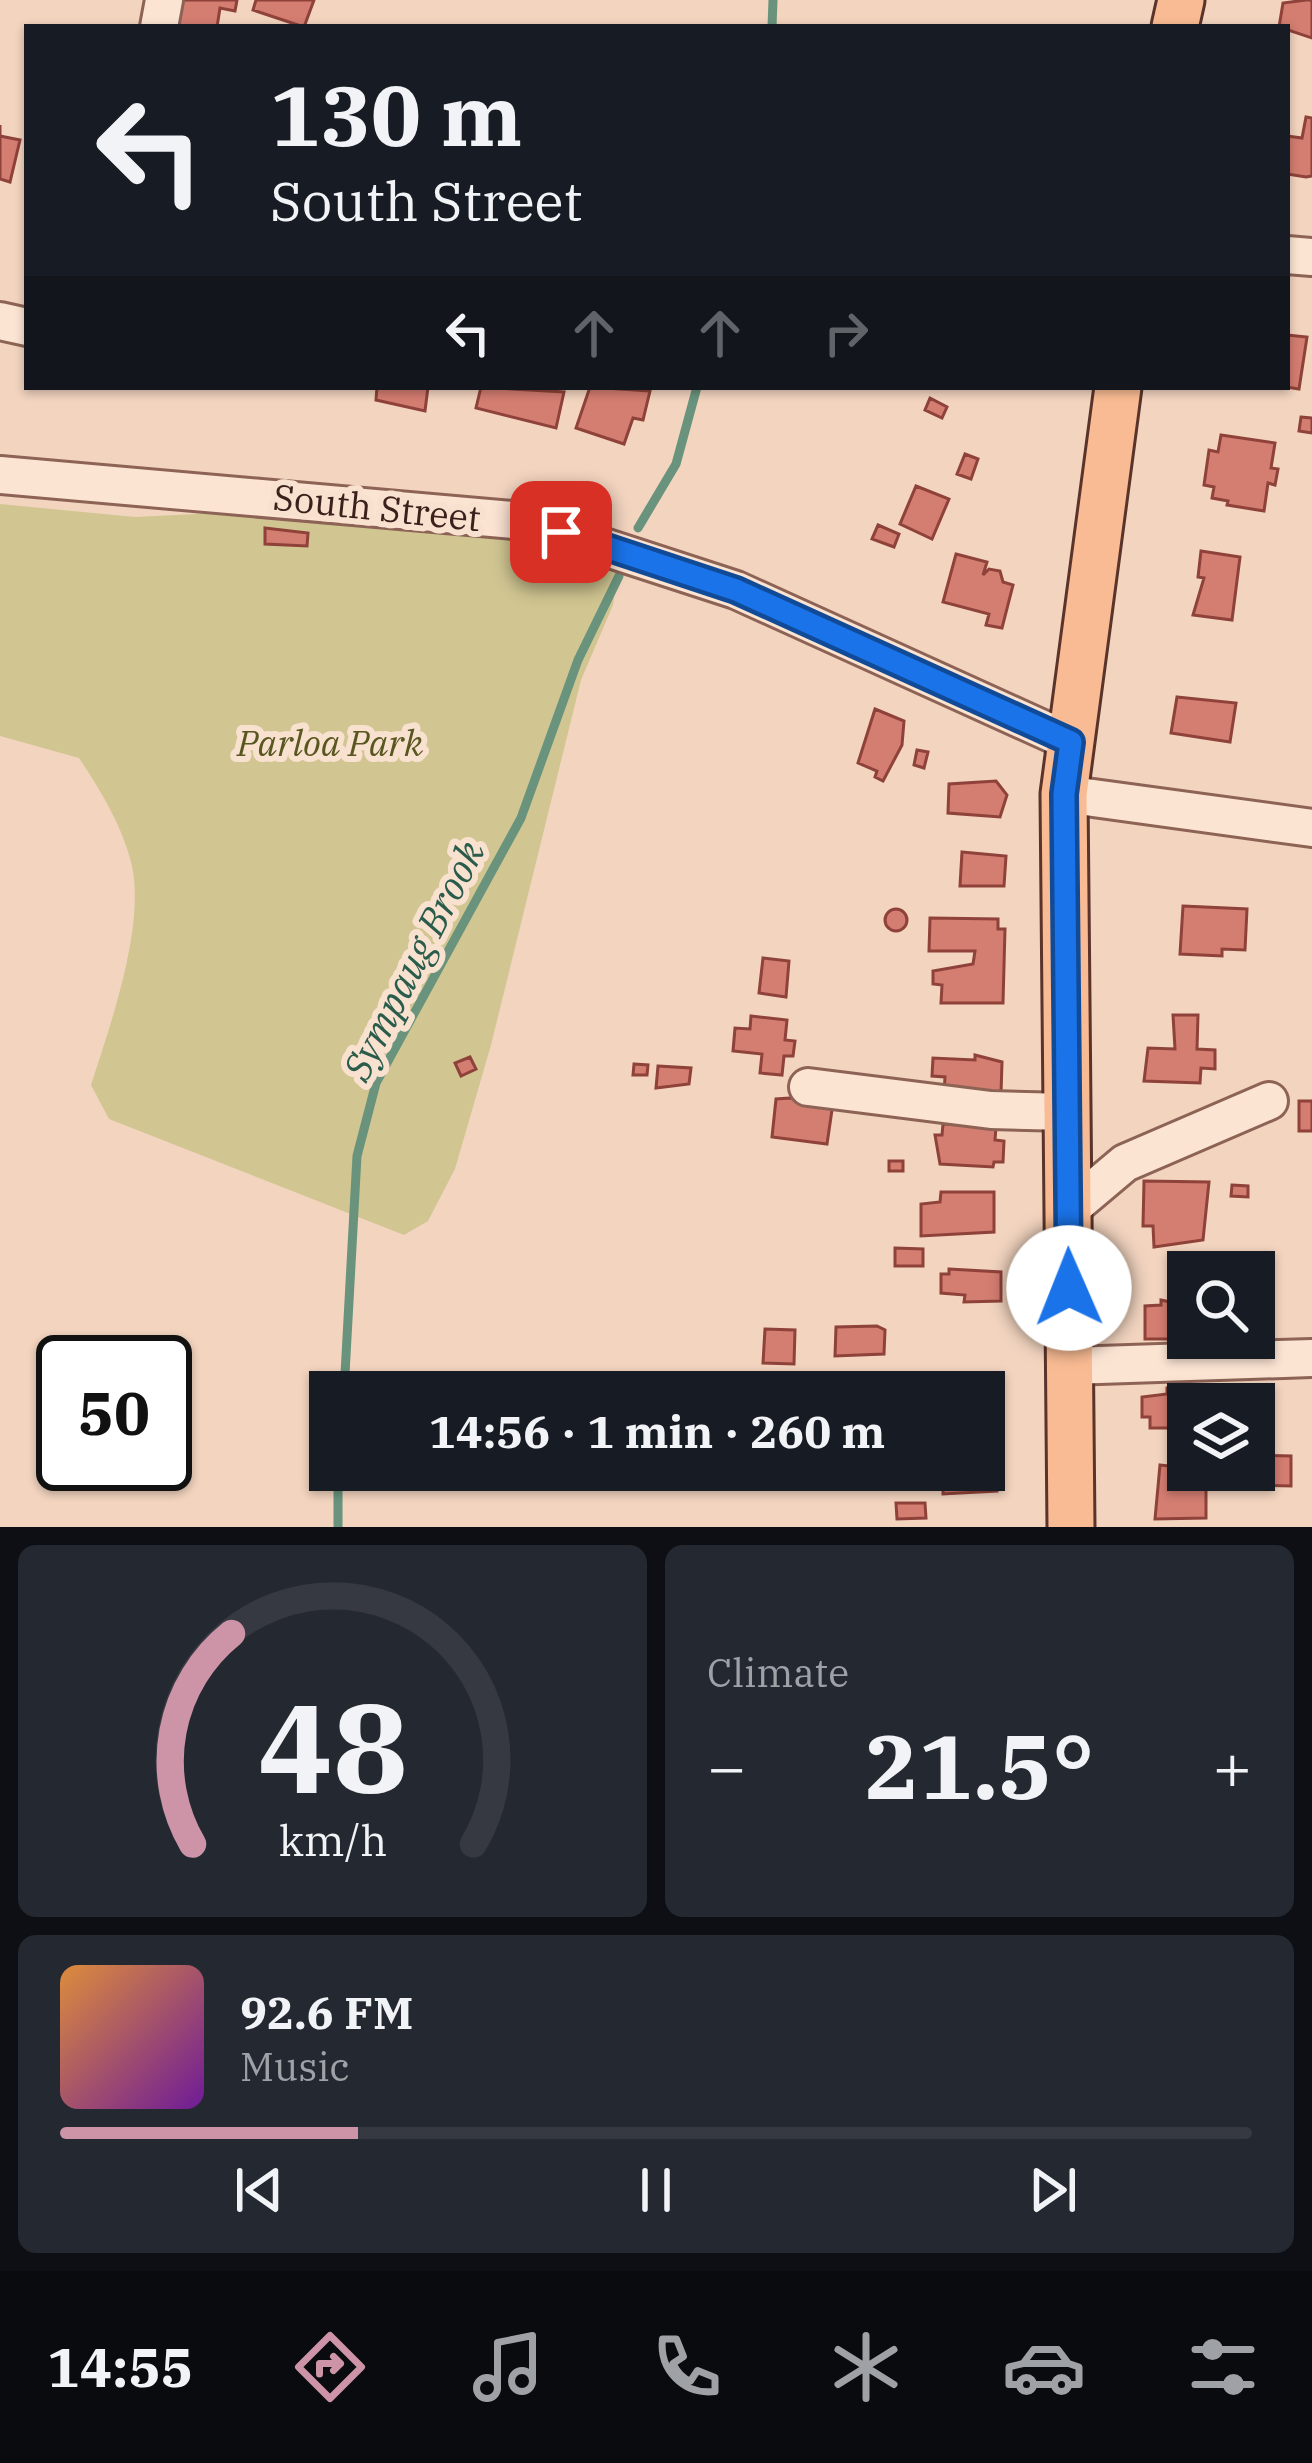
<!DOCTYPE html>
<meta charset="utf-8">
<style>
:root{--surface:#171b24;--page:#242831;--text:#f1f3f6;--muted:#9ea1a6;--line:#363941;--accent:#cd94a7}
body{margin:0;font-family:"IBM Plex Serif",serif;background:var(--page);color:var(--text);height:100vh;display:flex;flex-direction:column;font-size:45px;white-space:nowrap}
*{box-sizing:border-box;margin:0}
p{font-size:39px;color:var(--muted)}
.icon{flex:none;width:66px;height:66px;fill:none;stroke:currentColor;stroke-width:2;stroke-linecap:round;stroke-linejoin:round}
.map{position:relative;height:1527px;overflow:hidden}
.drawer{display:flex;flex-direction:column;gap:18px;padding:18px;background:#0d0f14;flex:1}
.drawer>*{flex:none}
.top-card{position:absolute;left:24px;top:24px;width:1266px;height:366px;border-radius:0px;box-shadow:0 3px 9px #0004;background:#171b24;color:var(--text);overflow:hidden}
.buttons{position:absolute;left:1167px;top:1251px;display:grid;gap:24px}
.buttons a{display:grid;place-items:center;width:108px;height:108px;border-radius:0px;background:var(--surface);box-shadow:0 3px 9px #0004;font-size:60px}
.speed{position:absolute;left:36px;top:1335px;display:flex;gap:24px;font-size:60px;font-weight:700;text-align:center}
.speed>*{display:grid;place-content:center;width:156px;height:156px;border-radius:50%;background:var(--surface);box-shadow:0 3px 9px #0004;line-height:1}
.speed .limit{border:6px solid #111;border-radius:18px;background:#fff;color:#111}
.pin{position:absolute;display:grid;place-items:center;width:102px;height:102px;color:#fff;margin:-51px;border-radius:24px;box-shadow:0 6px 18px #0006}
.me{position:absolute;width:132px;margin:-66px;rotate:359deg;stroke-linejoin:round;filter:drop-shadow(0 0 9px #0008)}
.turn{display:flex;align-items:center;gap:42px;height:252px;padding:0 48px;font-size:54px}
.turn .icon{width:156px;height:156px;stroke-width:2.5}
.turn b{display:block;font-size:84px;line-height:102px}
.lanes{display:flex;align-items:center;height:114px;padding:0 48px;background:#0003;justify-content:center;gap:60px;direction:ltr}
.lanes .off{opacity:.35}
.big{font-size:90px;font-weight:700;line-height:1.1}
.drawer .tile{flex:1;display:flex;flex-direction:column;justify-content:center;gap:18px;min-width:0;padding:0 42px;border-radius:18px;background:var(--page)}
.drawer .dial{align-items:center;gap:0}
.dial svg{height:312px;overflow:visible;fill:none;stroke:var(--line);stroke-width:7;stroke-linecap:round;text-anchor:middle}
.dial text{fill:var(--text);stroke:none}
.song{display:flex;align-items:center;gap:36px}
.cover{width:144px;height:144px;border-radius:18px;background:linear-gradient(135deg,hsl(30 70% 55%),hsl(280 70% 35%))}
.played{height:12px;border-radius:6px;background:linear-gradient(90deg,var(--accent) 25%,var(--line) 25%)}
.keys{display:flex;justify-content:space-around;direction:ltr}
.heat{display:flex;justify-content:space-between;align-items:center;font-size:66px;direction:ltr}
.drawer .tiles{flex:1;display:grid;gap:18px;grid-template-columns:1fr 1fr}
.tile:last-child{grid-column:span 2}
.trip{position:absolute;left:309px;top:1371px;width:696px;height:120px;border-radius:0px;background:var(--surface);box-shadow:0 3px 9px #0004;font-weight:700;line-height:120px;text-align:center}
.tabs{display:flex;height:192px;justify-content:space-around;align-items:center;background:#090b0e;color:var(--muted)}
.tabs .icon{width:84px;height:84px}
.tabs .current{color:var(--accent)}
.tabs b{font-size:54px;color:var(--text)}
.map>svg:first-child{display:block}
</style>
<div class="map">
<svg width="1312" height="1527" viewBox="0 0 1312 1527">
<rect width="100%" height="100%" fill="#f2d4bf"/>
<!-- green -->
<path fill="#d1c692" d="M0,504L135,517L274,510L535,538L608,559L617,574L613,605L581,680L491,1045L455,1169L428,1221L404,1235L109,1119L91,1085C110,1026 145,928 132,866C123,827 101,791 79,758L0,736Z"/>
<g fill="none" stroke-linecap="round" stroke-linejoin="round">
<!-- stream -->
<path stroke="#69937c" stroke-width="9" d="M772,27L773,0
M638,528L676,464L697,387
M344,1392L357,1156L376,1083L521,818L578,660L619,576
M338,1527V1470"/>
</g>
<!-- building -->
<path fill="#d47d71" stroke="#8e4239" stroke-width="3" d="M181,0H237L235,11L220,8L217,27H176Z
M256,0H314L304,27L253,10Z
M1306,0H1312V38L1279,27L1283,3Z
M1306,117L1312,118V176L1306,177L1287,174V136L1302,138Z
M0,125V136L20,140L10,182L0,179Z
M1287,335L1307,337L1299,389L1286,387Z
M377,387H428L425,411L376,400Z
M481,387L564,392L556,428L476,408Z
M590,387L650,391L643,420L633,418L624,444L576,428Z
M930,398L947,407L942,418L925,410Z
M1301,417L1312,418V433L1299,431Z
M1221,435L1275,443L1271,468L1278,469L1275,485L1268,483L1264,511L1227,505L1228,501L1212,498L1214,487L1204,485L1209,450L1218,452Z
M965,454L978,459L971,479L957,474Z
M916,486L949,499L932,539L900,524Z
M878,525L899,534L894,547L872,539Z
M265,528L308,533L307,546L265,544Z
M1201,551L1240,557L1232,620L1193,615L1204,578L1198,577Z
M956,554L987,562L983,575L989,569L1000,571L1003,582L1013,585L1002,628L986,625L989,614L943,602Z
M1177,697L1236,703L1230,742L1171,733Z
M875,709L904,721L902,745L883,781L875,777L877,771L858,763Z
M917,750L928,752L924,768L914,765Z
M996,781L1007,795L1000,817L948,813L949,784Z
M962,852L1006,856L1004,886H960Z
M1183,906L1247,909L1245,950L1222,949V956L1180,954Z
M885 920a11 11 0 1 1 22 0a11 11 0 1 1-22 0Z
M930,918L998,919V929H1005L1003,1003H941L942,985L933,984V971L973,964L975,951H929Z
M763,958L789,961L786,997L759,993Z
M1173,1015H1198L1197,1049L1215,1050V1069L1201,1068L1200,1083L1144,1081L1148,1048L1175,1049Z
M751,1016L787,1020L785,1040L795,1041L793,1056H784L782,1075L760,1073L762,1054L733,1051L735,1028L750,1029Z
M975,1055L1002,1062L1001,1094L944,1093L945,1077L932,1076L933,1058L975,1060Z
M470,1057L476,1069L461,1076L455,1063Z
M634,1064L648,1065L647,1075H633Z
M658,1066L691,1068L689,1084L656,1088Z
M790,1098L833,1103L827,1144L772,1137L776,1099Z
M1299,1101H1312V1131H1299Z
M943,1124L996,1127L995,1140L1004,1141L1003,1162H994L993,1167L940,1164L935,1135H942Z
M889,1161H903V1171H889Z
M1144,1181L1209,1182L1203,1240L1154,1247L1153,1226H1143Z
M1232,1185L1248,1186V1197L1231,1196Z
M941,1192H994V1232L921,1236V1204L940,1202Z
M895,1248L923,1249V1266H895Z
M949,1269L1001,1272V1301L964,1302L965,1295L941,1293V1274H949Z
M1161,1300L1188,1306V1338L1196,1339H1145V1306L1161,1305Z
M877,1326L885,1330L884,1354L835,1356L836,1327Z
M765,1329L795,1330L794,1364L763,1363Z
M973,1384V1392H955V1385Z
M1167,1388L1202,1389V1397H1212V1404H1188V1428H1150V1417H1142V1397L1167,1394Z
M984,1393L986,1399L997,1398V1425H984Z
M1255,1455L1291,1456V1486L1254,1485Z
M984,1461L988,1468H996L997,1491L943,1494V1475L937,1470H984Z
M1160,1465L1206,1470V1518L1155,1519Z
M896,1503H925L926,1518L897,1519Z"/>
<g fill="none" stroke-linecap="round" stroke-linejoin="round">
<!-- minor casing -->
<g stroke="#8d6356" stroke-width="42">
<path id="minor" d="M159,27L164,0
M1287,255L1312,257
M0,321L27,327
M0,475L524,521L736,590L1071,742
M1064,794L1312,828
M808,1087L991,1110L1067,1112
M1068,1211L1125,1163L1269,1101
M1069,1366L1312,1358"/>
</g>
<!-- major casing -->
<g stroke="#5a332a" stroke-width="51">
<path id="major" d="M1175,27L1181,0
M1071,1527L1064,794L1118,387"/>
</g>
<!-- minor -->
<use href="#minor" stroke="#fce4d3" stroke-width="36"/>
<!-- major -->
<use href="#major" stroke="#f9bb93" stroke-width="45"/>
</g>
<g fill="none" stroke-linecap="round" stroke-linejoin="round">
<!-- route casing -->
<g stroke="#114b97" stroke-width="30">
<path id="route" d="M561,532L736,590L1071,742L1064,794L1069,1288"/>
</g>
<!-- route -->
<use href="#route" stroke="#1a73e8" stroke-width="21"/>
</g>
<g text-anchor="middle" dominant-baseline="central" stroke-width="12" stroke-linejoin="round" paint-order="stroke">
<!-- street labels -->
<g font-size="36" fill="#3b211c" stroke="#f9e1d0">
<text transform="translate(377 507) rotate(6)">South Street</text>
</g>
<!-- park labels -->
<g font-size="36" font-style="italic" fill="#595720" stroke="#f9e1d0">
<text x="330" y="742">Parloa Park</text>
</g>
<!-- water labels -->
<g font-size="39" font-style="italic" fill="#295c4a" stroke="#f9e1d0">
<text transform="translate(413 960) rotate(-63)">Sympaug Brook</text>
</g>
</g>
</svg>
<div class="buttons">
<a><svg class="icon" aria-label="search" viewBox="0 0 24 24"><circle cx="10" cy="10" r="6"/><path d="M15 15l6 6"/></svg></a>
<a><svg class="icon" aria-label="layers" viewBox="0 0 24 24"><path d="M12 4l9 5-9 5-9-5zM3 14l9 5 9-5"/></svg></a>
</div>
<div class="speed"><div class="limit">50</div></div>
<div class="pin" style="left:561px;top:532px;background:#d93025"><svg class="icon" aria-label="arrive" viewBox="0 0 24 24"><path d="M6 21V4h12l-3 4 3 4H6"/></svg></div>
<svg class="me" style="left:1069px;top:1288px" viewBox="-20 -20 40 40"><circle r="19" fill="#fff"/><path d="M0-13L10 11 0 6-10 11z" fill="#1a73e8"/></svg>
<div class="trip">14:56 · 1 min · 260 m</div>
<div class="top-card">
<div class="turn"><svg class="icon" aria-label="left" viewBox="0 0 24 24"><path d="M17 20v-9H6M10 6l-5 5 5 5"/></svg><div><b>130 m</b>South Street</div></div>
<div class="lanes"><svg class="icon" aria-label="left" viewBox="0 0 24 24"><path d="M17 20v-9H6M10 6l-5 5 5 5"/></svg><svg class="icon off" aria-label="ahead" viewBox="0 0 24 24"><path d="M12 20V5M6 11l6-6 6 6"/></svg><svg class="icon off" aria-label="ahead" viewBox="0 0 24 24"><path d="M12 20V5M6 11l6-6 6 6"/></svg><svg class="icon off" aria-label="right" viewBox="0 0 24 24"><path d="M7 20v-9h11M14 6l5 5-5 5"/></svg></div>
</div>
</div>
<section class="drawer">
<div class="tiles">
<div class="tile dial"><svg viewBox="0 0 100 80">
<path d="M14 69A42 42 0 1 1 86 69"/>
<path d="M14 69A42 42 0 0 1 24 15" stroke="#cd94a7"/>
<text x="50" y="56" font-size="32" font-weight="700">48</text>
<text x="50" y="72" font-size="11">km/h</text>
</svg></div>
<div class="tile"><p>Climate</p>
<div class="heat"><a>−</a><b class="big">21.5°</b><a>+</a></div>
</div>
<div class="tile">
<div class="song"><i class="cover"></i><div><b>92.6 FM</b><p>Music</p></div></div>
<div class="played"></div>
<div class="keys"><svg class="icon" aria-label="previous" viewBox="0 0 24 24"><path d="M18 5L8 12l10 7zM5 5v14"/></svg><svg class="icon" aria-label="pause" viewBox="0 0 24 24"><path d="M8 5v14M16 5v14"/></svg><svg class="icon" aria-label="next" viewBox="0 0 24 24"><path d="M6 5l10 7-10 7zM19 5v14"/></svg></div>
</div>
</div>
</section>
<nav class="tabs">
<b>14:55</b>
<svg class="icon current" aria-label="directions" viewBox="0 0 24 24"><path d="M12 3l9 9-9 9-9-9zM9 14v-3h6M13 9l2 2-2 2"/></svg>
<svg class="icon" aria-label="music" viewBox="0 0 24 24"><path d="M9 18V5l10-2v13"/><circle cx="6" cy="18" r="3"/><circle cx="16" cy="16" r="3"/></svg>
<svg class="icon" aria-label="phone" viewBox="0 0 24 24"><path d="M5 4h4l2 5-3 2q2 4 5 5l2-3 5 2v4C11 20 4 13 5 4z"/></svg>
<svg class="icon" aria-label="climate" viewBox="0 0 24 24"><path d="M12 3v18M4 7l16 10M4 17L20 7"/></svg>
<svg class="icon" aria-label="car" viewBox="0 0 24 24"><path d="M5 17H2v-5l4-1 3-4h7l3 4 3 1v5h-3M9 17h6M6 11h13"/><circle cx="7" cy="17" r="2"/><circle cx="17" cy="17" r="2"/></svg>
<svg class="icon" aria-label="filters" viewBox="0 0 24 24"><path d="M4 7h16M4 17h16"/><circle cx="9" cy="7" r="2"/><circle cx="15" cy="17" r="2"/></svg>
</nav>
